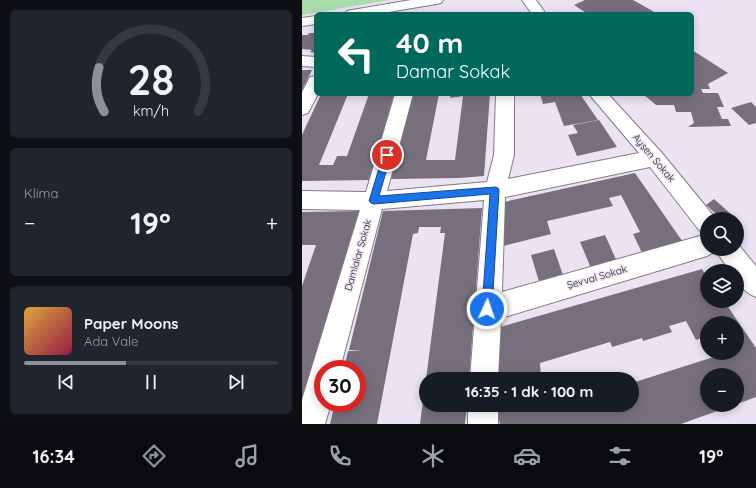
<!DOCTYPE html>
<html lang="tr">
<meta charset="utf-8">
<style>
:root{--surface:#171b24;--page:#20242c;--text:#f1f3f6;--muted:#9ea1a6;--line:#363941;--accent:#8c9099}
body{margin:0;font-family:Quicksand,sans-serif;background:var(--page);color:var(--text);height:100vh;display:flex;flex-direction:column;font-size:15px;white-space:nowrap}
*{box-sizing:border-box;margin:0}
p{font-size:13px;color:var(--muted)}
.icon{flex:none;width:22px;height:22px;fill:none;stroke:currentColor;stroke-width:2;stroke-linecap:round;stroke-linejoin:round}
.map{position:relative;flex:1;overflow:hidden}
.details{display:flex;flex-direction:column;gap:10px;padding:10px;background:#0d0f14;width:302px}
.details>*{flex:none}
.top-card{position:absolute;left:12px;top:12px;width:380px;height:84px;border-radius:6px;box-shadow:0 2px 10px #0003;background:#00695c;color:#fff;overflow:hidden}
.controls{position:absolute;left:398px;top:212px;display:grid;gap:8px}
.controls a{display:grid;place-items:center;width:44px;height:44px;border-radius:50%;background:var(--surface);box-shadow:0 2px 10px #0003;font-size:20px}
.speed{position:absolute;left:12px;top:360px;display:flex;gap:8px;font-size:20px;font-weight:700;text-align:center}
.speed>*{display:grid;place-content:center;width:52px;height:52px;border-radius:50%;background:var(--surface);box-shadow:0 2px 10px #0003;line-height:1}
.speed .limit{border:6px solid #d22;background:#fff;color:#111}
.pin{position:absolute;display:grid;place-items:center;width:34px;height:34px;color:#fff;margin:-17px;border:2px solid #fff;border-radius:50%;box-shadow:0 1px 4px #0007}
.me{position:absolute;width:44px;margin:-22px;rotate:3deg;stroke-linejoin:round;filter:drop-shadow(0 0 3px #0008)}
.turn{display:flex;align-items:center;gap:14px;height:84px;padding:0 16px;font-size:18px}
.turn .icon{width:52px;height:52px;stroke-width:2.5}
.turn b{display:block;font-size:28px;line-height:34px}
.big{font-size:30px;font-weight:700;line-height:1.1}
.details .tile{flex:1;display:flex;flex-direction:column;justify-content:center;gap:6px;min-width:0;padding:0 14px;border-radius:6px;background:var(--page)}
.details .dial{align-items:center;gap:0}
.dial svg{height:104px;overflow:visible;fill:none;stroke:var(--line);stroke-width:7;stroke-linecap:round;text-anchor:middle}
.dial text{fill:var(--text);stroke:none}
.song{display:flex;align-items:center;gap:12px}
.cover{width:48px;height:48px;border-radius:6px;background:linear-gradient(135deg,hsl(40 70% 55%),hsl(340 70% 35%))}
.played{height:4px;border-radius:2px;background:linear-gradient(90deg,var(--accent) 40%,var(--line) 40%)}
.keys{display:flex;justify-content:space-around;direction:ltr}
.heat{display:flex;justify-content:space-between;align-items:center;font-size:22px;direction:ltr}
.trip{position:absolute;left:117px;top:372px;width:220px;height:40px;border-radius:20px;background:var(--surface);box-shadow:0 2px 10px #0003;font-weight:700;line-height:40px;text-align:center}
.tabs{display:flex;height:64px;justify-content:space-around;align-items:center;background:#090b0e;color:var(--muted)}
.tabs .icon{width:28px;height:28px}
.tabs .active{color:var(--accent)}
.tabs b{font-size:18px;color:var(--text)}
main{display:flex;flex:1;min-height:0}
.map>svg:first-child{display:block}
</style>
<main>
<section class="details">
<div class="tile dial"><svg viewBox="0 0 100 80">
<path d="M14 69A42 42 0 1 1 86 69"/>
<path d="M14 69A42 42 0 0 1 10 35" stroke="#8c9099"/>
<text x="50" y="56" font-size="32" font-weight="700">28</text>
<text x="50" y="72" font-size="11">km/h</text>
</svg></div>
<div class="tile"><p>Klima</p>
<div class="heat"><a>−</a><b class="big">19°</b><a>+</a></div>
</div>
<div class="tile">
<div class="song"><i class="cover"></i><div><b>Paper Moons</b><p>Ada Vale</p></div></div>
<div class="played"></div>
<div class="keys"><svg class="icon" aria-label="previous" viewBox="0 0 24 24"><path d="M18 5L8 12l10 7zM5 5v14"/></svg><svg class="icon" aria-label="pause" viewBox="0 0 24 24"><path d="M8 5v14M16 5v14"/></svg><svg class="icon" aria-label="next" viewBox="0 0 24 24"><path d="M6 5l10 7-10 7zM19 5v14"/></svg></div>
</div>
</section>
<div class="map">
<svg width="454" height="424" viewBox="0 0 454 424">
<rect width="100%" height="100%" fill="#ebe2f2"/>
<!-- green -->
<path fill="#aaddac" d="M0,0H88L0,15Z"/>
<!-- building -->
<path fill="#786f7c" d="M283,0H331L356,14H286L272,5Z
M7,33H14V53L8,52L10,50L0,49V35H6Z
M390,50L426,73L406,84L408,89H399L401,93H416L422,107H415L420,119H426L429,126L386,127L392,123L389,112H374L372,105H354L341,94H390Z
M0,70H10L0,90Z
M19,94H46L17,165H31L35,156H45L67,94H92L68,180L0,181V135Z
M110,94H137L124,160H153L161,96L148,98L149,94H188L182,176L157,178L89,179Z
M238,94H278L296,120L262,126L253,102L241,104Z
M449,102L454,107V123L447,125L429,108Z
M297,120L315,147L275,156L266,135L276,133L271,125Z
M333,173L385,248L343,259L331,234L338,232L319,195L307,198L311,206L245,221L249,234L201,246L202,202Z
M412,199L430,215L425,219H420L404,205Z
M180,208L167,379H124L143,233H138L139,227H117L116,233L111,234L75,424H28L33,403H55V369H42L46,351H61L47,350L81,211Z
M59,211L0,412V286L14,245H0V212Z
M303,235L317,266L291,273L278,242Z
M252,249L263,281L239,288L229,255Z
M400,269L405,277V301H422L454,348V397L435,404V375H405V405H432L379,424H198L195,412L198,411L197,405H254V407L259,405H330V383L421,354L420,353H435V323H405V336L394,340L384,321L367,326L370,332L341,341L340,338L310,347L306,336L308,342L238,363L239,379H196L198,327Z
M123,385L124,405H165L163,424H118Z"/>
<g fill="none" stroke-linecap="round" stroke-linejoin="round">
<!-- minor casing -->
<g stroke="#817a88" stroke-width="2">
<path id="minor" d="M109,0H141L139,3L134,4L75,14H43L45,11L50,10Z
M220,0H234L244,14H230Z
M14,16V24L0,26V18Z
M0,56L14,57V67L0,66Z
M14,76V94H16L6,113L0,115V92L8,77Z
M93,94H111L85,191L185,182L192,155L194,94H212V155L206,179L337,153L287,94H306L360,153L414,219H405V233L397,230L348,167L203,197L200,292L405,234V249H435V243L454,266V297C442,292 435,284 435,271H428L414,251L405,256L199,318L196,379H168L182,200L80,209L38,369H21V403H29L23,424H0V400L58,210L0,209V191L64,192Z
M166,405H196V424H166Z"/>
</g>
<!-- minor -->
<use href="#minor" fill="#fff" fill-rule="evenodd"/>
</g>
<!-- route -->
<path fill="#1a73e8" stroke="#114b97" d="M85,152L89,155L77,196L193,187L196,188L197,190L190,309L189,313L185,314L181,313L180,309L188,194L72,204L69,203L67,201L81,155Z"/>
<g text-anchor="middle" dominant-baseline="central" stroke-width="3" stroke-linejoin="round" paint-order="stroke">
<!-- street labels -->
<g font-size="10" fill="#201d22" stroke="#ebe2f2">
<text transform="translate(352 158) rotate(50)">Ayşen Sokak</text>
<text transform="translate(56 255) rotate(-74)">Damlalar Sokak</text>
<text transform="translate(295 277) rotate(-16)">Şevval Sokak</text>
</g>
</g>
</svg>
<div class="controls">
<a><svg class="icon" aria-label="search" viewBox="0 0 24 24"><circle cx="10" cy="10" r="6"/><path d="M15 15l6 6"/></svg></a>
<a><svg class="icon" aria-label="layers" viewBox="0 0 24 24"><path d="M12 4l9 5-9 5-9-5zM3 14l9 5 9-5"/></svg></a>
<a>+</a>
<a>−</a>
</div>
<div class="speed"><div class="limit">30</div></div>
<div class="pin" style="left:85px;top:155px;background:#d93025"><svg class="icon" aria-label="arrive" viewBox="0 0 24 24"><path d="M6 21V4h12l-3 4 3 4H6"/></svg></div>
<svg class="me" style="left:185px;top:309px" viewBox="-20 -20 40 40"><circle r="17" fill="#1a73e8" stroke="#fff" stroke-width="3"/><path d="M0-11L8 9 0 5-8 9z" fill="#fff"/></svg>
<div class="trip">16:35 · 1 dk · 100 m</div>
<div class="top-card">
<div class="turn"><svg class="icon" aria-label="left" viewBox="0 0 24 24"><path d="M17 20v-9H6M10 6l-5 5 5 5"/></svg><div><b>40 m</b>Damar Sokak</div></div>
</div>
</div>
</main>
<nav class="tabs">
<b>16:34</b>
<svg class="icon active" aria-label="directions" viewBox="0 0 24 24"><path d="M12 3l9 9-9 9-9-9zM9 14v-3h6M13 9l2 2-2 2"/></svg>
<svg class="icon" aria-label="music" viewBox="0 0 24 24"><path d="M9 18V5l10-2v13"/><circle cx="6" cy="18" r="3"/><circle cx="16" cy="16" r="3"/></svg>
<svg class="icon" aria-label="phone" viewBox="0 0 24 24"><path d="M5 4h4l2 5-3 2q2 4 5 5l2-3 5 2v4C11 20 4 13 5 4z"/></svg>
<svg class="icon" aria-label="climate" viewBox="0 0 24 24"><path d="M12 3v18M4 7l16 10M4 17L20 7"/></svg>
<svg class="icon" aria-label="car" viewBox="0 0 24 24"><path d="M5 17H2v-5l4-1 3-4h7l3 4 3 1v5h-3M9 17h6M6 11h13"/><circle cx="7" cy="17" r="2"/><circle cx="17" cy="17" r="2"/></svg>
<svg class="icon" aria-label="filters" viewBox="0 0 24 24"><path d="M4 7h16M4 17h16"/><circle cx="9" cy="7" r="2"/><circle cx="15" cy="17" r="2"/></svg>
<b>19°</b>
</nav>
